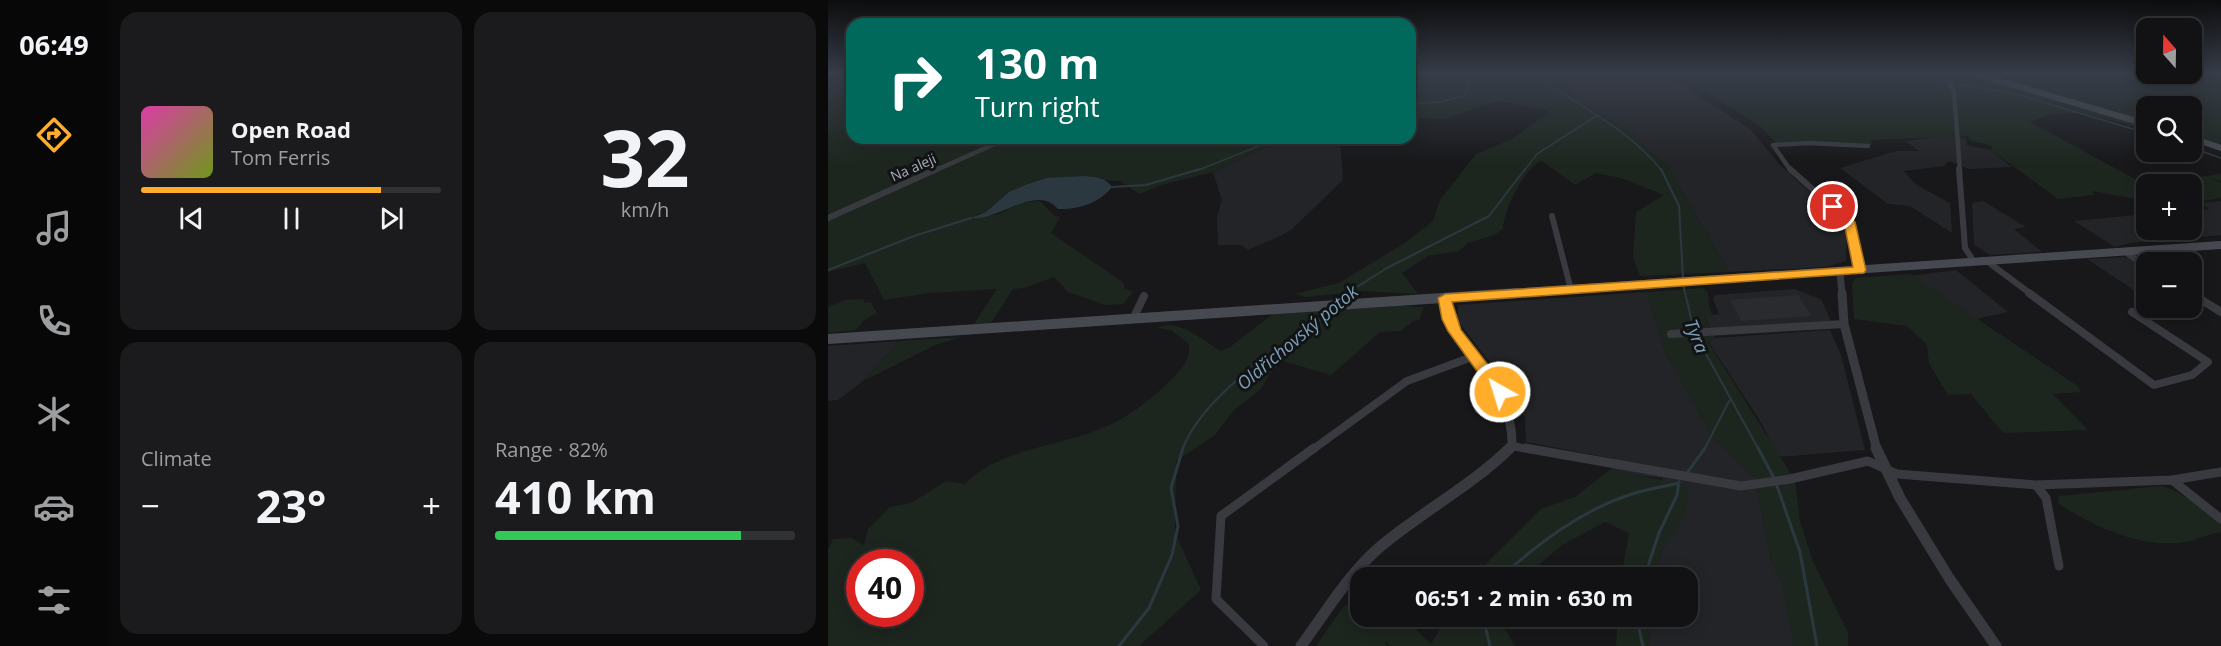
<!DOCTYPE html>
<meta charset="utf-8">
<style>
:root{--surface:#121214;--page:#1b1b1d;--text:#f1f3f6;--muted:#9c9ea0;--line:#313234;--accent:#ffad2b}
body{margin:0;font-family:"Open Sans",sans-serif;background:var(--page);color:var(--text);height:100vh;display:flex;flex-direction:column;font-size:22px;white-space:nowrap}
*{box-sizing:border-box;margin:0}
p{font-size:20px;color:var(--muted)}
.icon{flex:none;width:33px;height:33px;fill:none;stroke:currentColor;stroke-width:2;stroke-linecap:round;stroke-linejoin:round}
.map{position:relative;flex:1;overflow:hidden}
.details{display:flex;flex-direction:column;gap:12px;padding:12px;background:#0a0a0b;width:720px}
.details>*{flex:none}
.top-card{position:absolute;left:18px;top:18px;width:570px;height:126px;border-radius:18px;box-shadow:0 3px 15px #0003,0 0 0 2px var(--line);background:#00695c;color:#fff;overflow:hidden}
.needle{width:39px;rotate:340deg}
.buttons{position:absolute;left:1308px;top:18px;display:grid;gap:12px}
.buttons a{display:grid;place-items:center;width:66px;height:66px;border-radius:12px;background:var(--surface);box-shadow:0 3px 15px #0003,0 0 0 2px var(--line);font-size:30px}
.speed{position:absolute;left:18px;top:549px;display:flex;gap:12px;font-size:30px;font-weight:700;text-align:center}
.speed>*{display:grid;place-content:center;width:78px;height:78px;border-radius:50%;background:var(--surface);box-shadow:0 3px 15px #0003,0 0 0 2px var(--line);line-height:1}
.speed .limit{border:9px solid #d22;background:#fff;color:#111}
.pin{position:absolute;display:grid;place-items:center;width:51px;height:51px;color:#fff;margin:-26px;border:3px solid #fff;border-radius:50%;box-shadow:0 2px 6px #0007}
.me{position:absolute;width:66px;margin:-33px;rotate:321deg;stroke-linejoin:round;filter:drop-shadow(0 0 4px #0008)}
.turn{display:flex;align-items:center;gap:21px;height:126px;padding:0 30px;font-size:27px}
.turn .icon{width:78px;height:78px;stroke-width:2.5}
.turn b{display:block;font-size:42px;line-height:51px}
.big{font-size:45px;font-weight:700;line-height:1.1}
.details .tile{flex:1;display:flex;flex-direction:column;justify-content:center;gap:9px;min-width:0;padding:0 21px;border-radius:18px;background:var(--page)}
.details .dial{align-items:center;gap:0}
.dial b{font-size:78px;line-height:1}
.song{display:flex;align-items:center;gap:18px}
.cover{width:72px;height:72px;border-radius:9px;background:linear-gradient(135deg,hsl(320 70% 55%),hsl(80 70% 35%))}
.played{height:6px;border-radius:3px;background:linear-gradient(90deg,var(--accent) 80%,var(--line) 80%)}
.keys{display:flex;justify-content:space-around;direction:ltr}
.heat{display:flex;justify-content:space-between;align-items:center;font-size:33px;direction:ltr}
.charge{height:9px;border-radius:4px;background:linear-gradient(90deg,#34c759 82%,var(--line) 0)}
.details .tiles{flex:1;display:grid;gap:12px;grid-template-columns:repeat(2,1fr)}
.trip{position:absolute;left:522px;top:567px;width:348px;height:60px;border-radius:18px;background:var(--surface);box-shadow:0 3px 15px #0003,0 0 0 2px var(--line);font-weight:700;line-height:60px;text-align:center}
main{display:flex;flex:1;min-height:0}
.tab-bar{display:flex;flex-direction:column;width:108px;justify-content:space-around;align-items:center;background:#070708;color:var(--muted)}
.tab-bar .icon{width:42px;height:42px}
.tab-bar .on{color:var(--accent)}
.tab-bar b{font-size:27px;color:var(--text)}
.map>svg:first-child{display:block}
</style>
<main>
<nav class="tab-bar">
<b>06:49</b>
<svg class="icon on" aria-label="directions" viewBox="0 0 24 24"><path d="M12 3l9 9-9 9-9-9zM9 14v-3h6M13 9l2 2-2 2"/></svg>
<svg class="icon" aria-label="music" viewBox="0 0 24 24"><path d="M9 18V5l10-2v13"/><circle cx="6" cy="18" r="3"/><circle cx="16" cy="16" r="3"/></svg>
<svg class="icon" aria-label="phone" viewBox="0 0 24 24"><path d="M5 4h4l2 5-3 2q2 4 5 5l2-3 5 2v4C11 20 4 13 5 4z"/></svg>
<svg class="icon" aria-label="climate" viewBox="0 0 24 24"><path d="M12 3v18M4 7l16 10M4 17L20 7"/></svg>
<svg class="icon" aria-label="car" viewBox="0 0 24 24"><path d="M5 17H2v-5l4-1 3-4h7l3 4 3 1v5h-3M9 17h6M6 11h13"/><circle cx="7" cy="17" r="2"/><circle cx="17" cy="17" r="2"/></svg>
<svg class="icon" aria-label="filters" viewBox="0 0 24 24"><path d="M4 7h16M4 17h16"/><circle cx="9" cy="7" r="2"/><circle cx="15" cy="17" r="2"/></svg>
</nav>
<section class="details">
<div class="tiles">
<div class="tile">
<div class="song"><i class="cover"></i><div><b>Open Road</b><p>Tom Ferris</p></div></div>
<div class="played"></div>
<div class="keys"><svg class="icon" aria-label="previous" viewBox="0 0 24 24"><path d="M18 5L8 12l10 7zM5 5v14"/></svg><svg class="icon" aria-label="pause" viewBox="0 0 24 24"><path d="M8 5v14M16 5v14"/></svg><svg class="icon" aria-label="next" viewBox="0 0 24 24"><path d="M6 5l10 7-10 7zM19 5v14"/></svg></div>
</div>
<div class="tile dial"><b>32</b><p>km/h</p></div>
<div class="tile"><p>Climate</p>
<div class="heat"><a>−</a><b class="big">23°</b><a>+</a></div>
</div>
<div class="tile"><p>Range · 82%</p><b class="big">410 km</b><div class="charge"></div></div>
</div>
</section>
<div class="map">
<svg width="1393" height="646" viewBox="0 0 1393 646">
<rect width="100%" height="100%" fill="#18181a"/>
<!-- built -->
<path fill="#232427" d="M712,73H837L923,130L952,165L1016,224L1019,231L1018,261L997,267L901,272L839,165L821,152L803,132L746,100L742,90Z
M1124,135L1138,139V145L1163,150L1184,167L1141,169L1121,161L1116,166L1076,171L1087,184L1122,203L1124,233L1082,206L1060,204L1012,168L1068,151H1091L1077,141Z
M469,138H512L515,180L463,230L454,235L420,250L414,245H390L389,216L394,200L385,172L428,151Z
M1155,201L1198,227L1186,229L1214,252L1162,255L1146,245L1144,203Z
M1393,201V235L1302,243L1287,247L1246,221L1318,214V230H1364V211L1381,209L1372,203Z
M1299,257L1318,268V298L1259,259Z
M1128,270L1180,312L1148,319L1082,276Z
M966,289L993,299L1002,319L1000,325L885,333L876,316L891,314L885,299L887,295Z
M819,292L837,352L885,437L927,478L943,561L955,585L966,646H822L821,617L860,616V578L827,577L833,553L839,543L834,478L805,475L783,469L787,459L698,442L697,418L669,372L630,321V305Z
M1002,330L1013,355L1037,450L950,457L934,424L880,341L887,338Z
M71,341L35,381L10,400L0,401V346Z"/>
<!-- green -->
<path fill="#1d261e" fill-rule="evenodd" d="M0,73H24V138H469L428,151L385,172L333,185L311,194L292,181L219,178L181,192L158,212L146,215H169L193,203L212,201L227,216L232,217L223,233L296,283V288L305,292L295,304L277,305L240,292L226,277L196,288L185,289L163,323L146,324L169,289L101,293L56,300L37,263L0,272Z
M582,73H712L742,91L746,100L803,132L821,152L839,165L901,272L812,276L805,257L808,212L836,195L793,178L768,173L747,185L714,161C697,166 675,211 675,229L666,235L640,243L631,251L600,256L574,273L590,294L536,291L478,297L467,294L511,283L578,242L605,221L612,200L648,154L684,139L720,113L718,110L670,101L616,119L582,118Z
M848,73H1140L1318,125V130C1276,118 1245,103 1202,122L1318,185V201L1265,191V195L1230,199L1163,150L1164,146L1142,140L1140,136L1043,140L1044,145L948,143L933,127Z
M1149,73H1393V141L1391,145L1364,136V106H1318V122Z
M1393,174V181L1381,177L1393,183V198L1364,203V184H1320Z
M1082,274L1251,387L1252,392L1225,394L1260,430L1175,433L1143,394L1120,395L1101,363L1099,345L1079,326L1026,319L1024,284L1028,278Z
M875,288L880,292L881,307L885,315L876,317L887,338L880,342L967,480L972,521L984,559L1020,633V646H966L955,585L943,561L927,478L885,437L837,352L819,292Z
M36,299V303L42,302L49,313L36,320L28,330L0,333V307L18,300Z
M570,306L596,307L591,320L585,321L573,331L552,332L503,375L455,361L443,372L432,390L406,410L387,435L348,461L347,533L373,590L311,646H0V550L5,539L23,538L36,545L40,529L62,507L83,503L118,481L137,484C170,449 229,447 272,429C298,419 320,402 340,383C351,372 363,361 361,344L343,330L329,328C350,317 375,341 393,351L402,347L445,314ZM32,562H82V614H32Z
M133,337L107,345L35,381L71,341Z
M783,469C809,477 834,478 860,487L858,513L833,553L827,577H793L801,533L777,522L734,545L696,577H645L713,509L747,497Z
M1333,486C1356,492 1374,509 1393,524V532C1381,534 1373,538 1362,541C1318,551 1265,527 1230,503L1231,496Z
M532,592V616L574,617L603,644L619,617L669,616L687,646H562L558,641L557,643L560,646H488L512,611Z
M790,617H821L822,646H788Z"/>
<!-- water -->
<path fill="#2c3840" d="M257,176C266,177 279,178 284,187C272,203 249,210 230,209C208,183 169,222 143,218L158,212L181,192L200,184L219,178Z"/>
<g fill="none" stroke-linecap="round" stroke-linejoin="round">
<!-- stream-far2 -->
<path stroke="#2c3840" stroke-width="1.5" d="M703,73C748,104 800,128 834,171
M1102,73L1106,81L1184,93L1318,133
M0,77L14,73
M582,104L613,102L636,96L646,73
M1364,148L1393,158
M368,171L451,138
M696,171L709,154L768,116"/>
<!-- stream-far1 -->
<path stroke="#2c3840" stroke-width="2" d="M833,169L851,206L855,278
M284,187L318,185L372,169
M0,270L86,236L143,218
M855,284L866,331
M505,302L559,268L661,216L697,169
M868,336L931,450
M354,450C376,393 453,346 502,314L503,309
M876,450L901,401"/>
<!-- stream -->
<path stroke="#2c3840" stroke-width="3" d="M930,448L946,478
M859,473L877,448
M948,483L972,552L989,646
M672,578C709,544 752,511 801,495C817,489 834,487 851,483
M816,578L831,533L849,495L851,482
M659,616L657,625L662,646
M808,616L815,646
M291,646L321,608L344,555L350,526L343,488L355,448"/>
</g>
<!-- building -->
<path fill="#2a2b2e" d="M970,295L984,316L913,321L902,300Z"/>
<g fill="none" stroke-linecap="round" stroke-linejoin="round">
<!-- minor-far3 -->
<path stroke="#383a3f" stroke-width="4.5" d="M1126,73L1120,78L1126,93L1132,171
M106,171L180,138
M963,171L945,145L981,143L1040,146"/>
<!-- minor-far2 -->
<path stroke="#383a3f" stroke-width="6" d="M962,169L1021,222L1032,270
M1131,169L1137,248L1143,257
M724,216L743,290
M0,218L109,169
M1297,252L1318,266
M1160,262L1203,294"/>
<!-- minor-far1 -->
<path stroke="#383a3f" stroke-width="8" d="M1201,293L1326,385L1364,375L1380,362L1304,312
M1364,294L1393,312
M305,319L316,296
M843,334L1016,324
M684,446L705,450
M484,450L579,381L644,357"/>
<!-- minor -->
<path stroke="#383a3f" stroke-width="9" d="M697,448L913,486L962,479L1040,461L1069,474L1208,485L1344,480L1393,472
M1344,480L1393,519
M1208,485L1218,498L1231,566
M436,646L388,599L393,516L486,448"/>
<!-- tertiary-far2 -->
<path stroke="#383a3f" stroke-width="7" d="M1012,272L1014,294"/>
<!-- tertiary-far1 -->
<path stroke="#383a3f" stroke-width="9" d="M1014,293L1016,324L1049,450
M617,298C625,357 686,382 684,446L680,450"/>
<!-- tertiary -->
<path stroke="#383a3f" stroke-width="11" d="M1048,448L1072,498L1121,578L1168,646
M473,646C498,612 521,573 553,546C595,511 643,486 682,448"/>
<!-- secondary-far2 -->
<path stroke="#464950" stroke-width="6" d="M1145,73L1318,124
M1364,138L1393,148"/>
<!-- secondary-far1 -->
<path stroke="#464950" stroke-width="8" d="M667,294L1393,245"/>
<!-- secondary -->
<path stroke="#464950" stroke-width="10" d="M0,339L689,293"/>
</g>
<!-- sky -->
<linearGradient id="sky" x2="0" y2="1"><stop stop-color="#0d0d0e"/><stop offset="0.45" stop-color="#373d49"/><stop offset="1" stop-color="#373d49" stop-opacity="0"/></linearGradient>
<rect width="1393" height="163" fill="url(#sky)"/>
<!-- route -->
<path fill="#ffad2b" stroke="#a6701c" stroke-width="1.5" d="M1005,204L1027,222L1038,270L1036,273L624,302L633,330L678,388L680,392L678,396H667L620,331L614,319L610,298L617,294L1025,267L1016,223L999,207Z"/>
<g text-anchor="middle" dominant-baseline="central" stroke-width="6" stroke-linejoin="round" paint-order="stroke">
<!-- far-street labels -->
<g font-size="14" fill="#a9afbb" stroke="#121315">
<text transform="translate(85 167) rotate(-24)">Na aleji</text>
</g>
<!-- water labels -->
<g font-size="18" font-style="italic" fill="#7da0b9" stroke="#121315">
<text transform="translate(869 336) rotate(68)">Tyra</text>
<text transform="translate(469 337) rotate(-40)">Oldřichovský potok</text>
</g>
</g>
</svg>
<div class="buttons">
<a><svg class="needle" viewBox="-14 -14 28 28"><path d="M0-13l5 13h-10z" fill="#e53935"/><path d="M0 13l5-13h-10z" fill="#9c9ea0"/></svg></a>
<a><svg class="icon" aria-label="search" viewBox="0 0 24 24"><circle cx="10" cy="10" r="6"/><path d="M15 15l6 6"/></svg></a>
<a>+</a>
<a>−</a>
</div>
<div class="speed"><div class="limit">40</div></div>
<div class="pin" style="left:1005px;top:207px;background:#d93025"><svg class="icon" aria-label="arrive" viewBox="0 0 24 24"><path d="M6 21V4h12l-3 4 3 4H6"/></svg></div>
<svg class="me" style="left:672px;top:392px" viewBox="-20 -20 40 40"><circle r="17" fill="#ffad2b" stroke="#fff" stroke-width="3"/><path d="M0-11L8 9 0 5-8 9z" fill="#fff"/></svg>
<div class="trip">06:51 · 2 min · 630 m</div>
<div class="top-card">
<div class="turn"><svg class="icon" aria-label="right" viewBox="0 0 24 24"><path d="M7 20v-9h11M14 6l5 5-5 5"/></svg><div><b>130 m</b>Turn right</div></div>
</div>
</div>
</main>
